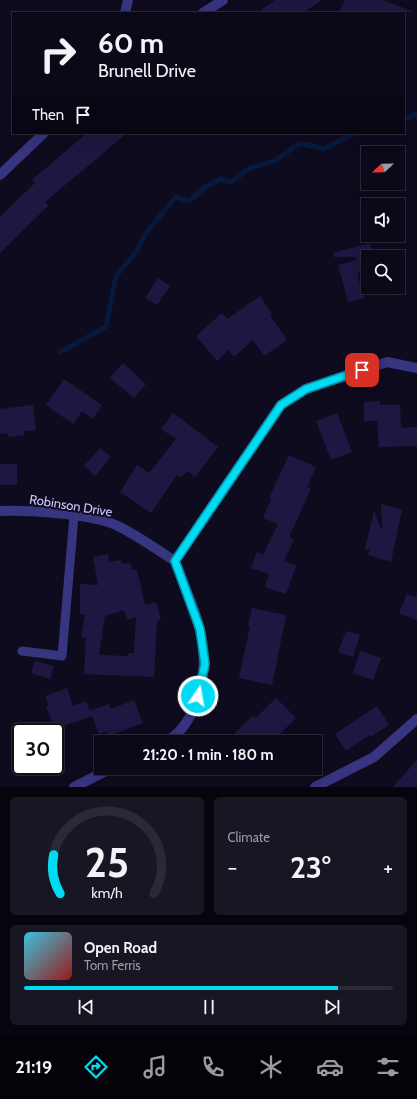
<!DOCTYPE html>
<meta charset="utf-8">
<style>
:root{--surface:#0b0817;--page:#191624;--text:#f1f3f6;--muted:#9a9aa1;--line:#2b2936;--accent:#00dbf4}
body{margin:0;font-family:Cabin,sans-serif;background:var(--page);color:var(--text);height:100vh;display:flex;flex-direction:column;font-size:15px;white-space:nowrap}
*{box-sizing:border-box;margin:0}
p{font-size:13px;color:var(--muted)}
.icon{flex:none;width:22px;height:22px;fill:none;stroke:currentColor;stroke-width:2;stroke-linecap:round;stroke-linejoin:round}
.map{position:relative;height:787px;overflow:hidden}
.side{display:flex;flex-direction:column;gap:10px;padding:10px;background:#06040d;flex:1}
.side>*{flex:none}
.top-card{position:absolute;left:12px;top:12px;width:393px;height:122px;border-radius:0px;box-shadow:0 4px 16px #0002,0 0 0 1px var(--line);background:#0b0817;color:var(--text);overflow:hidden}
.needle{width:26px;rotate:248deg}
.buttons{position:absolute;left:361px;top:146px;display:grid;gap:8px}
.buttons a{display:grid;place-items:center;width:44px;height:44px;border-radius:0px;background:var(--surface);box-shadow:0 4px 16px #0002,0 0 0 1px var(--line);font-size:20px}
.speed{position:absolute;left:12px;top:723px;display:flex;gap:8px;font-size:20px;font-weight:700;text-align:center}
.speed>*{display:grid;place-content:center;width:52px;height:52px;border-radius:50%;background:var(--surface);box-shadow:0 4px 16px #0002,0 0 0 1px var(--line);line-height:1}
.speed .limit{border:2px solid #111;border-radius:6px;background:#fff;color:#111}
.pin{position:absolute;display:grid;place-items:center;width:34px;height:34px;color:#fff;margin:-17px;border-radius:8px;box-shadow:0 2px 6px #0006}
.me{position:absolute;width:44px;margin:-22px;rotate:12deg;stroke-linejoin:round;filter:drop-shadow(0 0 3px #0008)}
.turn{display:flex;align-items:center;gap:14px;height:84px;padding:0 20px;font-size:18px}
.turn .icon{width:52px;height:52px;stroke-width:2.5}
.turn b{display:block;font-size:28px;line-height:34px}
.then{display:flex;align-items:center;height:38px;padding:0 20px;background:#0003;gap:8px;font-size:15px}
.big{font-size:30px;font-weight:700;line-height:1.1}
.side .tile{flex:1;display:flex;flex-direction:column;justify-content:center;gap:6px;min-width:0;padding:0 14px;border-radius:6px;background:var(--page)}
.side .dial{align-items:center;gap:0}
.dial svg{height:104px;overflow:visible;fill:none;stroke:var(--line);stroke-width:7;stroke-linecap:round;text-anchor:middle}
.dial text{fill:var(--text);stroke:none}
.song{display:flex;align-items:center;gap:12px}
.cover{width:48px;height:48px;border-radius:6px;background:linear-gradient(135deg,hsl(190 70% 55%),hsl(0 70% 35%))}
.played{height:4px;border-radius:2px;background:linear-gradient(90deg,var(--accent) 85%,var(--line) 85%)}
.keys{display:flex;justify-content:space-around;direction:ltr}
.heat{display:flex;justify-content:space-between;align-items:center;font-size:22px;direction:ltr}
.side .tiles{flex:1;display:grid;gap:10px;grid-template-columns:1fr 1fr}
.tile:last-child{grid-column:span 2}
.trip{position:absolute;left:94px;top:735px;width:228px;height:40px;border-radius:0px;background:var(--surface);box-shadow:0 4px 16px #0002,0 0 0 1px var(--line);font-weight:700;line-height:40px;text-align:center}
.dock{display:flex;height:64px;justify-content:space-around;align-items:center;background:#040309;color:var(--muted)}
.dock .icon{width:28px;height:28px}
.dock .selected{color:var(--accent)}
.dock b{font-size:18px;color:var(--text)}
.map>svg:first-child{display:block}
</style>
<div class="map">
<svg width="417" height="787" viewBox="0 0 417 787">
<rect width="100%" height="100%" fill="#0f0b1f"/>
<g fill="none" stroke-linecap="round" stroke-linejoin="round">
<!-- stream -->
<path stroke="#071a3d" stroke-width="5" d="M404,120L417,113
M60,352L106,327L116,276L137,251L145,234L176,197L189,201L204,188L220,179L231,182L250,168L275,161L300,143L324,149L354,133"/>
</g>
<!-- building -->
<path fill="#1f1741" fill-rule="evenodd" d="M275,0H322L303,13H257Z
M345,0H383L414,12L339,13Z
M87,133H127L45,202L49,205L0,253V217L35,183L32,180Z
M370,243L373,257H368V284L363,285L360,272L357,273L364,298L348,302L338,265L357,260L356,257H334L333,253Z
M158,278L170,286L157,305L145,298Z
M260,296L272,314L270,315L287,340L264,356L253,340L234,357L228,350L217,361L196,336L222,313L227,319Z
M123,363L146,384L134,398L110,378Z
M64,379L102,405L93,419L82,411L73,424L46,405Z
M380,401V405H400L401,428L417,427V446L379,447L377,421H364V402Z
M33,405L36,430L24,431V435L8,437V433L0,434V409Z
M173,413L218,447L195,477L187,471L181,478L177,475L151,513L120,492L137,465L149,473L176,439L161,429Z
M337,413L352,452L331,460L316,421Z
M100,448L111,457L95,476L84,466Z
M289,455L316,467L307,487L311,489L290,535V538L294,540L284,561L296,566L286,594L265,587L269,574L251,568L257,552L263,555L278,524L263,518L271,499L269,498Z
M0,464H17V485H0Z
M381,504L402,510L391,562L368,555L370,550L365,549L374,511L382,531Z
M108,554L109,562L121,560L122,564L131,563L132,570H137L145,605L156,602L161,620L157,621L154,677L84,674L86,638L81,637L85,614H80V584L98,585L93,557ZM124,610L127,620L136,617L134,653H128V656L99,655L105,616Z
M407,594L417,598V620L399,613Z
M252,608L286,615L272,685L239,678L250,627L248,626Z
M346,631L360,635L353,657L338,652Z
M360,651L381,658L373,680L353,673Z
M35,661L54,666L50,679L31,673Z
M67,688L73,706L86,701L90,711L109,704L111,709L134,700L143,723L109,736L107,731L99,734L92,716L55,729L46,707L49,706L45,696Z
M276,698L296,718L272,742H226L253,715L256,718Z
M377,706L389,725L371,737L369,735L346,751L335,734Z
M417,760V787H393Z"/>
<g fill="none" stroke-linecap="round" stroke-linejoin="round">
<!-- lane -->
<path stroke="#373480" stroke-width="9" d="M22,651L62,656L74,516"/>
<!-- street -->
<path stroke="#373480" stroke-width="10" d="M125,13L128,0
M203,13L223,0
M0,175L44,133
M0,511C29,510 93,514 118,526C138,536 156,549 175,561
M175,561L281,405L306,389L387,362L417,368
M165,742C179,735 188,722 194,708C217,652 195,614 175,561
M74,787L112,768
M315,787L374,757L417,719"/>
</g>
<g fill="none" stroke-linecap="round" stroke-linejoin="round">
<!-- route casing -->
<g stroke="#008e9f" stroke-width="10">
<path id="route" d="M198,696L205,664L200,629L175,561L281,405L306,389L362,370"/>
</g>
<!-- route -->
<use href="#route" stroke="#00dbf4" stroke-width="7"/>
</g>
<g text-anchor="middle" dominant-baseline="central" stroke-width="4" stroke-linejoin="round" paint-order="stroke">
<!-- street labels -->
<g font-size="13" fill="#d0c9ff" stroke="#0f0b1f">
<text transform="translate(71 505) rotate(9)">Robinson Drive</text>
</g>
</g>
</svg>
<div class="buttons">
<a><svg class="needle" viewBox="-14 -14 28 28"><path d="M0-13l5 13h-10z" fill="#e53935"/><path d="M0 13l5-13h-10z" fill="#9a9aa1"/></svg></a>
<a><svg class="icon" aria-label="sound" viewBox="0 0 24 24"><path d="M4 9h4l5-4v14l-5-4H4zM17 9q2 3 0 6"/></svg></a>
<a><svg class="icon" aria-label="search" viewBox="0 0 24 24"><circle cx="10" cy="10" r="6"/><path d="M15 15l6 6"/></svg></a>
</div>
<div class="speed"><div class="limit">30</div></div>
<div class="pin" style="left:362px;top:370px;background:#d93025"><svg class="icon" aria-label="arrive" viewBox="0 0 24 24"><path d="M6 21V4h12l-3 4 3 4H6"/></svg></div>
<svg class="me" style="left:198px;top:696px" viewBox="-20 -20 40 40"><circle r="17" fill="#00dbf4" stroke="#fff" stroke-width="3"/><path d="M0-11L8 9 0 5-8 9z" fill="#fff"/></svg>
<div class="trip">21:20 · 1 min · 180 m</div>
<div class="top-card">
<div class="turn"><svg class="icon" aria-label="right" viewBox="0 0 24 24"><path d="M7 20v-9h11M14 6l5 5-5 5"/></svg><div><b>60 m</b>Brunell Drive</div></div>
<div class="then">Then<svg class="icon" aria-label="arrive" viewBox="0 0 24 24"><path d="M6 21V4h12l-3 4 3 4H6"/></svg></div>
</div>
</div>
<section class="side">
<div class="tiles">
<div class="tile dial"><svg viewBox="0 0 100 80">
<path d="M14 69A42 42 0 1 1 86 69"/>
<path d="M14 69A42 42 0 0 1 9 39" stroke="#00dbf4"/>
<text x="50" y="56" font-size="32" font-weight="700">25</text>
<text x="50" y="72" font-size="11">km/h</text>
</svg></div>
<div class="tile"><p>Climate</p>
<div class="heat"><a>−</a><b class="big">23°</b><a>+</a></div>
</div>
<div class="tile">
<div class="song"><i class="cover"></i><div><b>Open Road</b><p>Tom Ferris</p></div></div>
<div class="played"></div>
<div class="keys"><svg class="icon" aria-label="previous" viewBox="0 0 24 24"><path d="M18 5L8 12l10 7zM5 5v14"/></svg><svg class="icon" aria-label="pause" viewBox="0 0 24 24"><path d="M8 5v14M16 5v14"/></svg><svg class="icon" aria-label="next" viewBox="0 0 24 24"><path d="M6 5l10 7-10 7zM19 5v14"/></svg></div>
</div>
</div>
</section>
<nav class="dock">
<b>21:19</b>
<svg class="icon selected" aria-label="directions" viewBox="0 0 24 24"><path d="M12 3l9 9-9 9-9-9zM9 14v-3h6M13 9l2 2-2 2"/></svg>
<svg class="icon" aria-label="music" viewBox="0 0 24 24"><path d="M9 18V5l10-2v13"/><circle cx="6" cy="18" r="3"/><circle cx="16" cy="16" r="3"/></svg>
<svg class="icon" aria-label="phone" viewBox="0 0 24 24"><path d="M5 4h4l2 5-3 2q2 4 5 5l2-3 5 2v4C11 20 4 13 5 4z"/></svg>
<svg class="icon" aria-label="climate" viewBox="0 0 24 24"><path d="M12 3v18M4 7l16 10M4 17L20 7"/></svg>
<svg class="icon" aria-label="car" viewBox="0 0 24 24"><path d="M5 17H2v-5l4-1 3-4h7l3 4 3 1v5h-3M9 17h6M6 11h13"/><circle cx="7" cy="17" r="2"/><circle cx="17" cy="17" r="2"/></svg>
<svg class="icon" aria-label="filters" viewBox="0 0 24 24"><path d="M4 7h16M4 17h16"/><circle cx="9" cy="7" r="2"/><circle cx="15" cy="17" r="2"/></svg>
</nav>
